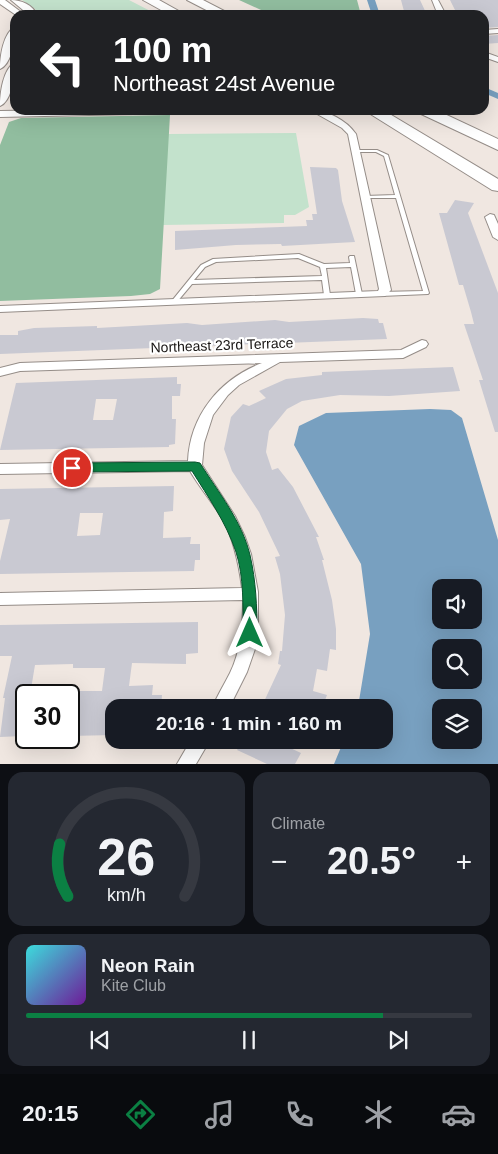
<!DOCTYPE html>
<meta charset="utf-8">
<style>
:root{--surface:#171b24;--page:#242831;--text:#f1f3f6;--muted:#9ea1a6;--line:#363941;--accent:#0b8043}
body{margin:0;font-family:Arial,sans-serif;background:var(--page);color:var(--text);height:100vh;display:flex;flex-direction:column;font-size:19px;white-space:nowrap}
*{box-sizing:border-box;margin:0}
p{font-size:16px;color:var(--muted)}
.icon{flex:none;width:28px;height:28px;fill:none;stroke:currentColor;stroke-width:2;stroke-linecap:round;stroke-linejoin:round}
.map{position:relative;height:764px;overflow:hidden}
.drawer{display:flex;flex-direction:column;gap:8px;padding:8px;background:#0d0f14;flex:1}
.drawer>*{flex:none}
.banner{position:absolute;left:10px;top:10px;width:479px;height:105px;border-radius:15px;box-shadow:0 5px 20px #0002;background:#202124;color:#fff;overflow:hidden}
.buttons{position:absolute;left:432px;top:579px;display:grid;gap:10px}
.buttons a{display:grid;place-items:center;width:50px;height:50px;border-radius:10px;background:var(--surface);box-shadow:0 5px 20px #0002;font-size:25px}
.speed{position:absolute;left:15px;top:684px;display:flex;gap:10px;font-size:25px;font-weight:700;text-align:center}
.speed>*{display:grid;place-content:center;width:65px;height:65px;border-radius:50%;background:var(--surface);box-shadow:0 5px 20px #0002;line-height:1}
.speed .limit{border:2px solid #111;border-radius:8px;background:#fff;color:#111}
.pin{position:absolute;display:grid;place-items:center;width:42px;height:42px;color:#fff;margin:-21px;border:2px solid #fff;border-radius:50%;box-shadow:0 1px 5px #0007}
.me{position:absolute;width:55px;margin:-28px;rotate:0deg;stroke-linejoin:round;filter:drop-shadow(0 0 4px #0008)}
.turn{display:flex;align-items:center;gap:18px;height:105px;padding:0 20px;font-size:22px}
.turn .icon{width:65px;height:65px;stroke-width:2.5}
.turn b{display:block;font-size:35px;line-height:42px}
.big{font-size:38px;font-weight:600;line-height:1.1}
.drawer .card{flex:1;display:flex;flex-direction:column;justify-content:center;gap:8px;min-width:0;padding:0 18px;border-radius:15px;background:var(--page)}
.drawer .dial{align-items:center;gap:0}
.dial svg{height:130px;overflow:visible;fill:none;stroke:var(--line);stroke-width:7;stroke-linecap:round;text-anchor:middle}
.dial text{fill:var(--text);stroke:none}
.song{display:flex;align-items:center;gap:15px}
.cover{width:60px;height:60px;border-radius:8px;background:linear-gradient(135deg,hsl(180 70% 55%),hsl(280 70% 35%))}
.played{height:5px;border-radius:2px;background:linear-gradient(90deg,var(--accent) 80%,var(--line) 80%)}
.keys{display:flex;justify-content:space-around;direction:ltr}
.heat{display:flex;justify-content:space-between;align-items:center;font-size:28px;direction:ltr}
.drawer .tiles{flex:1;display:grid;gap:8px;grid-template-columns:1fr 1fr}
.card:last-child{grid-column:span 2}
.trip{position:absolute;left:105px;top:699px;width:288px;height:50px;border-radius:15px;background:var(--surface);box-shadow:0 5px 20px #0002;font-weight:600;line-height:50px;text-align:center}
.tabs{display:flex;height:80px;justify-content:space-around;align-items:center;background:#090b0e;color:var(--muted)}
.tabs .icon{width:35px;height:35px}
.tabs .on{color:var(--accent)}
.tabs b{font-size:22px;color:var(--text)}
.map>svg:first-child{display:block}
</style>
<div class="map">
<svg width="498" height="764" viewBox="0 0 498 764">
<rect width="100%" height="100%" fill="#f0e7e1"/>
<!-- green -->
<path fill="#c3e2cc" d="M22,0H129L158,15H38L35,9Z
M296,133L309,207L295,215H284V223L163,225L168,134Z"/>
<!-- forest -->
<path fill="#91bd9f" d="M239,0H357L361,15H272Z
M170,115L160,289L150,294L131,296L0,301V145L9,122L21,118Z"/>
<!-- water -->
<path fill="#78a0c0" fill-rule="evenodd" d="M430,409L451,410L462,418L498,540V764H334L344,740H384V708L358,707L370,634L361,564L294,445L299,426L326,413ZM441,588H474V620H441ZM441,648H474V680H441ZM441,708H474V740H441Z"/>
<g fill="none" stroke-linecap="round" stroke-linejoin="round">
<!-- canal -->
<path fill="#78a0c0" fill-rule="evenodd" d="M367,0H375L380,15H372Z
M484,87L498,93V99L484,93Z"/>
</g>
<!-- building -->
<path fill="#c9c9d2" fill-rule="evenodd" d="M401,0H420L427,15H405Z
M450,0H498V27L484,28V14H457Z
M498,35V43L484,44V36Z
M310,167L336,168L338,170L342,201L355,242L282,246L281,244L236,245L175,250V231L307,226L306,220H313L312,214H317Z
M455,200L474,203L468,213L498,293V432H495L479,380H483L464,324H474L471,312L463,285H459L439,213H447Z
M363,318L378,319L379,323H383L387,339L0,354V335H18V331L34,328L97,326V328L187,323L202,325L275,320L289,322Z
M453,367L460,391L389,396L340,395L302,401L287,409L269,431L266,452L272,470L278,468L293,487L319,537H316L324,560H322L332,600L336,629V650L330,649L327,671L317,669L313,691L327,695L322,708H261L281,665L278,664L280,651H282L285,615L280,574L275,557L280,556L259,512L232,471L224,449L231,417L243,404L249,406L266,398L259,391L286,379L322,375V372Z
M177,377V384H181L180,396H172V419H176L175,444L169,445V447L0,450L16,383ZM96,399H117L113,420H93Z
M174,486L173,511L164,512L163,538L191,537L190,544H200V560H195L194,571L0,574V561L10,519L0,520V489ZM80,513H103L100,535L77,536Z
M198,622V653L186,654V664L132,663L129,686L153,685L152,695H162L161,708H114V735L69,736L71,721H69V691H102L105,668H73V664L35,665L30,695H26V715L23,736L0,737L5,698H3L12,656H0V625Z
M243,740H273L301,753L295,764H267L237,750Z"/>
<g fill="none" stroke-linecap="round" stroke-linejoin="round">
<!-- service casing -->
<g stroke="#958d88" stroke-width="2">
<path id="service" d="M354,150H377L388,155L429,293L428,294L381,296L378,294L381,292L423,291L396,198H365L363,197L365,196L395,195L384,156L376,152H356L354,151Z
M299,254L324,264L350,263L349,257L350,256H354L362,294L359,296L356,294L351,267L326,268L330,295L327,297L324,295L322,280L192,284L176,303L174,304L171,302L201,265L213,259ZM298,258L320,267L322,276L194,280L205,267L216,262Z"/>
</g>
<!-- minor casing -->
<g stroke="#958d88" stroke-width="2">
<path id="minor" d="M432,0H438L446,15H438Z
M498,29V33L484,34V30Z
M484,52L498,57V62L484,57Z
M65,110H182L178,113L0,117V111Z
M310,110C327,110 346,120 356,134L391,290L385,296L0,312V306L378,291L379,289L348,134L342,128Z
M490,214L494,215L498,224V240L493,237L485,217Z
M422,340L426,341L428,344L426,347L403,358L280,362L239,385L228,395L213,415L204,443L202,465L235,516L245,537L251,554L258,592V631L255,649L247,672L229,708H212C217,696 224,685 230,673C241,651 243,624 243,600L0,605V593L242,588C239,565 234,540 223,520C213,503 200,488 190,471L0,474V464L188,461C190,415 220,379 262,363L20,371L0,376V368L20,363L401,350Z
M191,740H210L196,764H177Z"/>
</g>
<!-- tertiary casing -->
<g stroke="#958d88" stroke-width="2">
<path id="tertiary" d="M0,0H5L25,15H16L0,4Z
M11,0C21,0 33,5 37,15H29Z
M15,27C15,39 12,64 0,69C0,57 3,33 15,27Z
M15,63C15,75 12,101 0,106C0,94 3,68 15,63Z"/>
</g>
<!-- motorway casing -->
<g stroke="#958d88" stroke-width="2">
<path id="motorway" d="M143,0H159L186,15H170Z
M187,0H203L232,15H216Z
M364,110H383L498,179V191L492,190Z
M416,110H436L498,139V150L419,113Z"/>
</g>
<!-- service -->
<use href="#service" fill="#fff" fill-rule="evenodd"/>
<!-- minor -->
<use href="#minor" fill="#fff" fill-rule="evenodd"/>
<!-- tertiary -->
<use href="#tertiary" fill="#fff" fill-rule="evenodd"/>
<!-- motorway -->
<use href="#motorway" fill="#fff" fill-rule="evenodd"/>
</g>
<!-- route -->
<path fill="#0b8043" stroke="#07532c" d="M195,462L200,463C218,492 242,521 250,555C256,581 257,607 257,633L255,637L250,639L245,637L243,633C243,607 244,577 236,552C226,522 208,497 192,471L72,472L66,468L72,463Z"/>
<g text-anchor="middle" dominant-baseline="central" stroke-width="4.5" stroke-linejoin="round" paint-order="stroke">
<!-- street labels -->
<g font-size="14" fill="#181513" stroke="#fff">
<text transform="translate(222 345) rotate(-2)">Northeast 23rd Terrace</text>
</g>
</g>
</svg>
<div class="buttons">
<a><svg class="icon" aria-label="sound" viewBox="0 0 24 24"><path d="M4 9h4l5-4v14l-5-4H4zM17 9q2 3 0 6"/></svg></a>
<a><svg class="icon" aria-label="search" viewBox="0 0 24 24"><circle cx="10" cy="10" r="6"/><path d="M15 15l6 6"/></svg></a>
<a><svg class="icon" aria-label="layers" viewBox="0 0 24 24"><path d="M12 4l9 5-9 5-9-5zM3 14l9 5 9-5"/></svg></a>
</div>
<div class="speed"><div class="limit">30</div></div>
<div class="pin" style="left:72px;top:468px;background:#d93025"><svg class="icon" aria-label="arrive" viewBox="0 0 24 24"><path d="M6 21V4h12l-3 4 3 4H6"/></svg></div>
<svg class="me" style="left:250px;top:633px" viewBox="-20 -20 40 40"><path d="M0-17L14 15 0 8-14 15z" fill="#0b8043" stroke="#fff" stroke-width="4"/></svg>
<div class="trip">20:16 · 1 min · 160 m</div>
<div class="banner">
<div class="turn"><svg class="icon" aria-label="left" viewBox="0 0 24 24"><path d="M17 20v-9H6M10 6l-5 5 5 5"/></svg><div><b>100 m</b>Northeast 24st Avenue</div></div>
</div>
</div>
<section class="drawer">
<div class="tiles">
<div class="card dial"><svg viewBox="0 0 100 80">
<path d="M14 69A42 42 0 1 1 86 69"/>
<path d="M14 69A42 42 0 0 1 9 37" stroke="#0b8043"/>
<text x="50" y="56" font-size="32" font-weight="700">26</text>
<text x="50" y="72" font-size="11">km/h</text>
</svg></div>
<div class="card"><p>Climate</p>
<div class="heat"><a>−</a><b class="big">20.5°</b><a>+</a></div>
</div>
<div class="card">
<div class="song"><i class="cover"></i><div><b>Neon Rain</b><p>Kite Club</p></div></div>
<div class="played"></div>
<div class="keys"><svg class="icon" aria-label="previous" viewBox="0 0 24 24"><path d="M18 5L8 12l10 7zM5 5v14"/></svg><svg class="icon" aria-label="pause" viewBox="0 0 24 24"><path d="M8 5v14M16 5v14"/></svg><svg class="icon" aria-label="next" viewBox="0 0 24 24"><path d="M6 5l10 7-10 7zM19 5v14"/></svg></div>
</div>
</div>
</section>
<nav class="tabs">
<b>20:15</b>
<svg class="icon on" aria-label="directions" viewBox="0 0 24 24"><path d="M12 3l9 9-9 9-9-9zM9 14v-3h6M13 9l2 2-2 2"/></svg>
<svg class="icon" aria-label="music" viewBox="0 0 24 24"><path d="M9 18V5l10-2v13"/><circle cx="6" cy="18" r="3"/><circle cx="16" cy="16" r="3"/></svg>
<svg class="icon" aria-label="phone" viewBox="0 0 24 24"><path d="M5 4h4l2 5-3 2q2 4 5 5l2-3 5 2v4C11 20 4 13 5 4z"/></svg>
<svg class="icon" aria-label="climate" viewBox="0 0 24 24"><path d="M12 3v18M4 7l16 10M4 17L20 7"/></svg>
<svg class="icon" aria-label="car" viewBox="0 0 24 24"><path d="M5 17H2v-5l4-1 3-4h7l3 4 3 1v5h-3M9 17h6M6 11h13"/><circle cx="7" cy="17" r="2"/><circle cx="17" cy="17" r="2"/></svg>
</nav>
